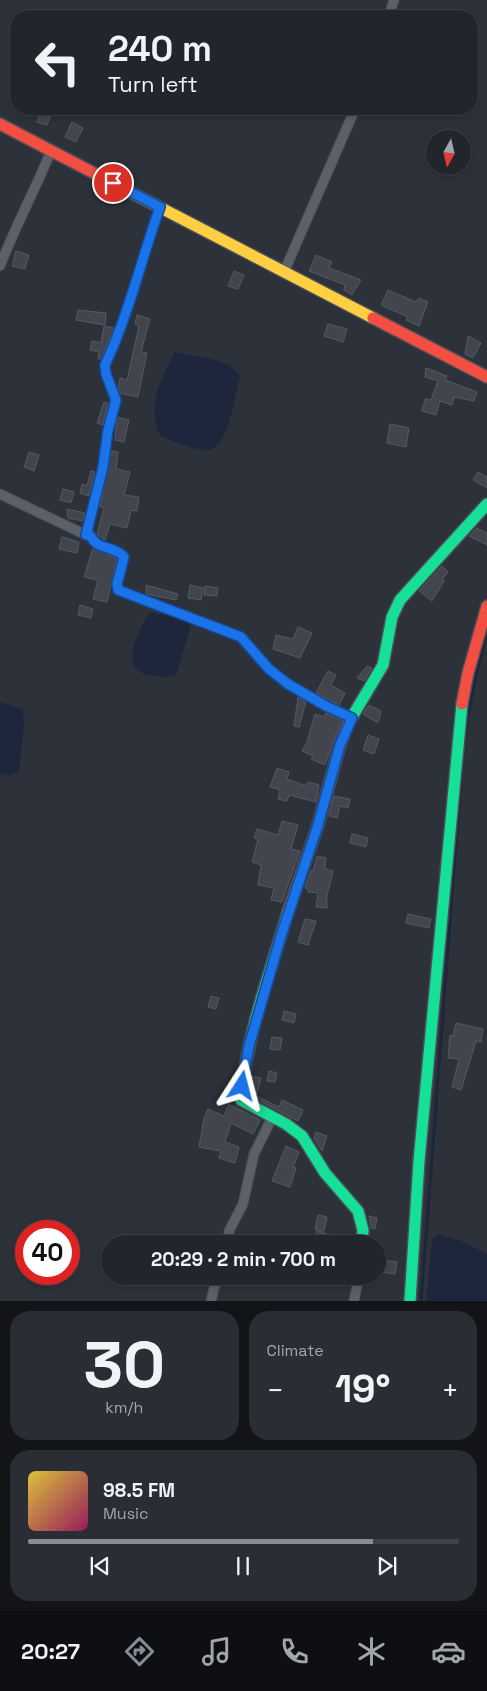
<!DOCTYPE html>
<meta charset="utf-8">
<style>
:root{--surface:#22252c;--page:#2a2d34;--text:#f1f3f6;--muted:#a2a5a9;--line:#3f4248;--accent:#878c97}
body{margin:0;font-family:"Space Grotesk",sans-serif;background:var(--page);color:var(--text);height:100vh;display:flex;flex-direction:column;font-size:19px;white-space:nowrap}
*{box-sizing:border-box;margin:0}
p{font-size:16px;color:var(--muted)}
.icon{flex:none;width:28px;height:28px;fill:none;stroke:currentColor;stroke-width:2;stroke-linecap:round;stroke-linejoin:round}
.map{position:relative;height:1301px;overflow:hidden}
.details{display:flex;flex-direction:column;gap:10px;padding:10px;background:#131418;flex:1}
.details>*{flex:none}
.guide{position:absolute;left:10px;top:10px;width:468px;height:105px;border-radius:20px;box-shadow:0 2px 8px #0003,0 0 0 1px var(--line);background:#22252c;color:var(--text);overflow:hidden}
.needle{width:32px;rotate:188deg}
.fabs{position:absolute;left:426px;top:130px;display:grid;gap:10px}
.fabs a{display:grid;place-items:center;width:45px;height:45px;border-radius:50%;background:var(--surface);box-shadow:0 2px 8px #0003,0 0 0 1px var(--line);font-size:25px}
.speed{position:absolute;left:15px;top:1220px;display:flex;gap:10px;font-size:25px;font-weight:700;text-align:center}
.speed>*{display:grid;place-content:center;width:65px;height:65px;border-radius:50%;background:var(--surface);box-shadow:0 2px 8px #0003,0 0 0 1px var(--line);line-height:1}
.speed .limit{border:8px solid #d22;background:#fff;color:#111}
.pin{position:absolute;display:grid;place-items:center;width:42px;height:42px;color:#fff;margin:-21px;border:2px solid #fff;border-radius:50%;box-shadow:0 1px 5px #0007}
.me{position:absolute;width:55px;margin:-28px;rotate:9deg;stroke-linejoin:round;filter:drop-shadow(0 0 4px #0008)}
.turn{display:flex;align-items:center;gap:18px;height:105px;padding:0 15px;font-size:22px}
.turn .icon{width:65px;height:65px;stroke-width:2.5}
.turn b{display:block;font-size:35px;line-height:42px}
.big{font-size:38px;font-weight:800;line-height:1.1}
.details .widget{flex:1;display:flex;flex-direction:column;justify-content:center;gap:8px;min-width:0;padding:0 18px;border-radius:20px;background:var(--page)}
.details .dial{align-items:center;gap:0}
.dial b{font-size:65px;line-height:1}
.song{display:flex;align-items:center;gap:15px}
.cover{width:60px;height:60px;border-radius:8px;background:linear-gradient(135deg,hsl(50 70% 55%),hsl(330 70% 35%))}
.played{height:5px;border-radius:2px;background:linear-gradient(90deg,var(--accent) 80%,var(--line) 80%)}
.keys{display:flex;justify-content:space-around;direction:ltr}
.heat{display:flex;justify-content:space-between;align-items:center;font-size:28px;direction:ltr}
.details .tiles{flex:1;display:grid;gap:10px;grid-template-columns:1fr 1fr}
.widget:last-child{grid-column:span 2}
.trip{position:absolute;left:101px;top:1235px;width:285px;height:50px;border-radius:25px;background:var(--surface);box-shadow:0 2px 8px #0003,0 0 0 1px var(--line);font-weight:800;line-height:50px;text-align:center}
.dock{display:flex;height:80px;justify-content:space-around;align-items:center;background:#0e0f12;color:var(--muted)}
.dock .icon{width:35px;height:35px}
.dock .on{color:var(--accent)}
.dock b{font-size:22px;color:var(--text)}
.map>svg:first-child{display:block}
</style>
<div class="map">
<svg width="487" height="1301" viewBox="0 0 487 1301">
<rect width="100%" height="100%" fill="#2d313a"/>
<!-- water -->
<path fill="#1d263c" d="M175,352C194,357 229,357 240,376C235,392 229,446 210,450C198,452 172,441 160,436C147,407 160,380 175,352Z
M150,612L175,617L191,625L176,675C167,679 160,677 150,675C117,670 139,630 150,612Z
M0,702L23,710L24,726L19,771L10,775L0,773Z
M438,1234L465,1242L487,1255V1301H426L432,1240Z"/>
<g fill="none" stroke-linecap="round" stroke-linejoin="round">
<!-- stream -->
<path stroke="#1d263c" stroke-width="3" d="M421,1301L462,765C466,720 474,677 487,633"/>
</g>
<!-- building -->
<path fill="#42454e" stroke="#555961" d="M42,109H53L47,125L37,122Z
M72,122L83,128L76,142L65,137Z
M16,251L29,255L25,269L12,266Z
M316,255L332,262L329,268L361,280L352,295L344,290L345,285L309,271Z
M234,271L244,275L238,289L228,286Z
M388,290L416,302L419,298L428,302L419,326L406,320L408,317L381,305Z
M78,310L106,313L105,325L76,320Z
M137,315L150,319L141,352L147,353L138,397L119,393L118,389L120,378L127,380L139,326L135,324Z
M328,324L347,329L343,342L324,336Z
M104,326L114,328L101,359H98L99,352L90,350L92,341L101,343Z
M468,336L481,343L473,358L465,354Z
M426,368L447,376L445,380L477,392L474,401L454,397L452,405L440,401L436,415L422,411L425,399L431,400L438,381L425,377Z
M104,402L108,403L103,425L97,423Z
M117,417L129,420L124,442L115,440Z
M390,424L409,428L406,447L387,443Z
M111,451L118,452L116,469L130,472L124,495L139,497L137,511L131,510L127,528L110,524L105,540L97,534L104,508L100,507Z
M29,452L39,455L34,471L24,467Z
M91,471L95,472L89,496L80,493L82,484L87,486Z
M478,472L487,477V488L473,480Z
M63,489L74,492L71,503L60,500Z
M67,509L85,513L83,521L68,518Z
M477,528L487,533V545L469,536Z
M62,537L79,542L77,553L59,549Z
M93,548L117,559L107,602L93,599L98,580L84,577Z
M442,566L448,572L442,580L444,581L432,601L419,591Z
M146,585L178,594L176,600L146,594Z
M190,585L203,588L201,600L188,598Z
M205,586L218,588L217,596L204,595Z
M80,605L93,609L91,618L78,615Z
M298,627L312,633L300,658L273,649L276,635L293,639Z
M367,666L372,668L364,681L357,678Z
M328,671L336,675L331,685L345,693L339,705L316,693Z
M298,697L306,702L299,727L294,726Z
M369,705L381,711L378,723L363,714Z
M326,713L341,720L325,765L311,759L313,756L302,751L307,742L315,714L324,717Z
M368,735L379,739L374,754L363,750Z
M277,768L289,772L287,779L307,786L308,782L319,785L316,802L289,795L287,801L278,799L280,790L270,787Z
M334,796L350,799L348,808L340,806L337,818L329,816Z
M282,821L298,825L291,849L300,851L282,902L271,900L274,888L258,885L261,865L252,862L258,839L254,838L257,829L278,835Z
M352,834L368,838L366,847L350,843Z
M317,856L326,858L325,869L333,871L326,900H327V908L316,907L318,893L308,892V889L305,888L311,871H313Z
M408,914L431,919L429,928L406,923Z
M305,919L316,921L308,945L298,942Z
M211,996L219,998L216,1009L208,1007Z
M284,1011L296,1014L294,1023L282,1020Z
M456,1023L483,1029L481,1042L476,1041L461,1090L452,1087L459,1059L448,1058L450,1035L453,1036Z
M272,1037L282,1038L280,1050L270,1049Z
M269,1071L277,1073L275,1082L267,1081Z
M251,1076L261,1078L257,1094L250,1093Z
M256,1096L279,1107L282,1100L303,1110L298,1121L254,1098Z
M229,1104L260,1120L253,1134L231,1123L225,1142L239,1147L235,1163L219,1158L221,1151L199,1147L204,1118L208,1109L224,1116Z
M316,1132L327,1136L322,1151L314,1138Z
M286,1146L299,1152L293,1167L296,1168L290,1187L272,1181Z
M318,1215L327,1217L324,1231L315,1229Z
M369,1216L377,1218L375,1229L371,1228Z
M317,1230L326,1234L354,1238V1244L314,1242Z
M383,1260L397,1262L395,1274L382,1272Z"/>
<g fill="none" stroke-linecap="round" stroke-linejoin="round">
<!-- street casing -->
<g stroke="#4b4e56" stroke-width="11">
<path id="street" d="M389,16L394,0
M160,207C141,260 130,314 105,365L106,374L115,400L108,430L103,467L86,535H90C97,551 114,545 124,557L117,584L118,590L241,637L269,669L288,684L326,706L352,718
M0,266C15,227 35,190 51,151
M284,272L355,109
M0,494L86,535
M228,1244L229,1231L243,1204L254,1154L272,1118
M211,1301L217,1276
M354,1301L359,1276"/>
</g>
<!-- fast casing -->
<g stroke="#4b4e56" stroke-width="14">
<path id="fast" d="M349,722L383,665L392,617L400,600L487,504
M288,912C270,973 246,1036 241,1100L286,1124L302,1136L325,1173L358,1211L363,1230L362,1244
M410,1301L419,1161L462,704"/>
</g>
<!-- slow casing -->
<g stroke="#4b4e56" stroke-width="14">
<path id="slow" d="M111,182L373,318"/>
</g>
<!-- jam casing -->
<g stroke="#4b4e56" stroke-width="14">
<path id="jam" d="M0,124L111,182
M373,318L487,377
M462,704L468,673L487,606
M288,912L318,825L340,745L349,722"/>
</g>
<!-- street -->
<use href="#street" stroke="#5d6068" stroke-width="9"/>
<!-- fast -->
<use href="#fast" stroke="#16e098" stroke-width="11"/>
<!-- slow -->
<use href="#slow" stroke="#ffcf43" stroke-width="11"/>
<!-- jam -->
<use href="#jam" stroke="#f24e42" stroke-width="11"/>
</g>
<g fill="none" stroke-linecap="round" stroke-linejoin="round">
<!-- route casing -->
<g stroke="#114b97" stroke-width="12">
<path id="route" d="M113,183L160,207C141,260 129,314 105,365L106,374L116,400L108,430L103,467L86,535H90C97,551 114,545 124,557L117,584L118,590L241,637L269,669L288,684L326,706L352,718L340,745L318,825L281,936L249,1046L242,1086"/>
</g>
<!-- route -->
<use href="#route" stroke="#1a73e8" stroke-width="9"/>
</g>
</svg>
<div class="fabs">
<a><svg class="needle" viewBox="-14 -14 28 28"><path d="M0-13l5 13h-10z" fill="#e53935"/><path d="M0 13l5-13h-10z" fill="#a2a5a9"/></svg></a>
</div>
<div class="speed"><div class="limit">40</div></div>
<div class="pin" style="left:113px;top:183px;background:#d93025"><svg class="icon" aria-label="arrive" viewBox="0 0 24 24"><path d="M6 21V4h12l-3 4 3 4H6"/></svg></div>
<svg class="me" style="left:242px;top:1086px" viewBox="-20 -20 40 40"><path d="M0-17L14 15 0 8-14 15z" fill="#1a73e8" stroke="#fff" stroke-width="4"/></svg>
<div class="trip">20:29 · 2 min · 700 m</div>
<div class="guide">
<div class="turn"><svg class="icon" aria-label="left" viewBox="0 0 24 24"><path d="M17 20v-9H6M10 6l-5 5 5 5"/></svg><div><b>240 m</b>Turn left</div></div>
</div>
</div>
<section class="details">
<div class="tiles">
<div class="widget dial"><b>30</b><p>km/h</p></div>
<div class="widget"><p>Climate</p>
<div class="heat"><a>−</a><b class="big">19°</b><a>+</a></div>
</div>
<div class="widget">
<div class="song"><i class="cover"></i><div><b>98.5 FM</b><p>Music</p></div></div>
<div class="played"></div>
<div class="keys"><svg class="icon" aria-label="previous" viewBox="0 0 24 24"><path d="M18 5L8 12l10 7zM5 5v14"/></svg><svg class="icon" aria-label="pause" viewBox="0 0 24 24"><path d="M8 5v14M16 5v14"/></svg><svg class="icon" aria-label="next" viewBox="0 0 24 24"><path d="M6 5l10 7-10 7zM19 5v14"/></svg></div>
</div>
</div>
</section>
<nav class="dock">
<b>20:27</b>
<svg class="icon on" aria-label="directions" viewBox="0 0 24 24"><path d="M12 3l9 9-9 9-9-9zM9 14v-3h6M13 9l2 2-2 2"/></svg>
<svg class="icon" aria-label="music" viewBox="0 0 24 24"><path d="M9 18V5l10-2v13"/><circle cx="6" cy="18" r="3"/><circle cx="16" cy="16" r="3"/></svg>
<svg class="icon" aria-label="phone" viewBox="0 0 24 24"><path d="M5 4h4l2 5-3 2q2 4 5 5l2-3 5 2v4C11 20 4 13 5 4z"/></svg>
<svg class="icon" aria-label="climate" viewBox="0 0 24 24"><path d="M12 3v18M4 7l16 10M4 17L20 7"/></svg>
<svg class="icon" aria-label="car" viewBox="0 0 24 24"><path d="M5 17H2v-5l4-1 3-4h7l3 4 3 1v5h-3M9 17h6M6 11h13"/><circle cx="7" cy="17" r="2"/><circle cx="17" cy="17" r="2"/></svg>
</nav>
